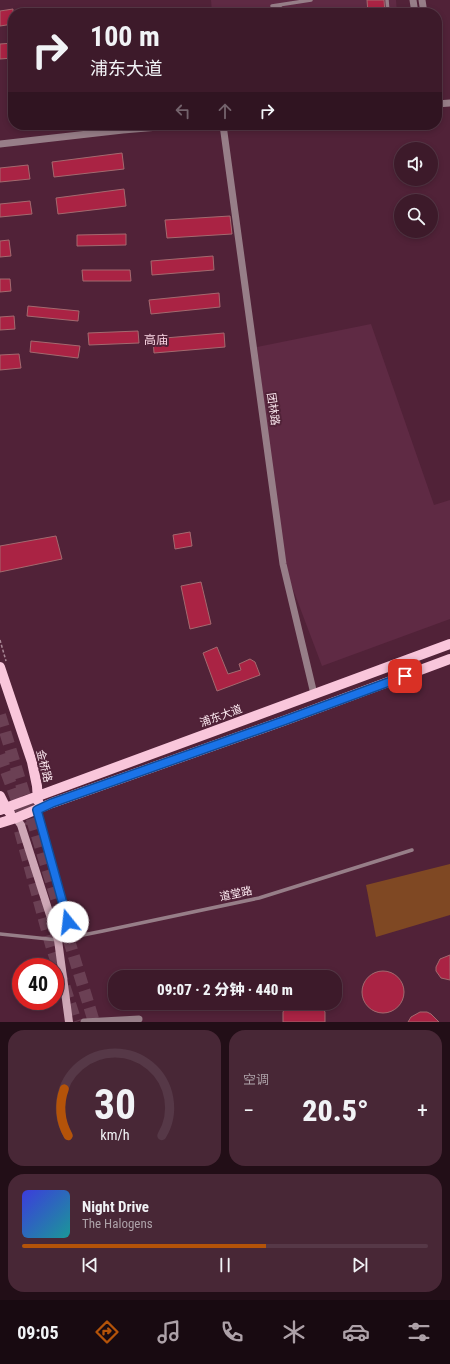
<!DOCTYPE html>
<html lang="zh">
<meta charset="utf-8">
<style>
:root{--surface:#3d1a2a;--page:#482736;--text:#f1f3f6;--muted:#ada1a8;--line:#563847;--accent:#b45309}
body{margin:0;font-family:"Roboto Condensed","Noto Sans SC",sans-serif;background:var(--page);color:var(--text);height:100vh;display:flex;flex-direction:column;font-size:15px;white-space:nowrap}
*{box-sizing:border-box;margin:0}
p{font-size:13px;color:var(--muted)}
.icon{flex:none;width:22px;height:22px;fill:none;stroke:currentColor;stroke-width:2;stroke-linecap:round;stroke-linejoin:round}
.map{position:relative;height:1022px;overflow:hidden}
.sheet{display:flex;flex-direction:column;gap:8px;padding:8px;background:#220e17;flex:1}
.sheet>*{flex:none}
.hud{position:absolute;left:8px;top:8px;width:434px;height:122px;border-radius:16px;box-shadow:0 2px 6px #0003,0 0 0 1px var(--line);background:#3d1a2a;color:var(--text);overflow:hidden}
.controls{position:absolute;left:394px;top:142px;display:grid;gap:8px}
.controls a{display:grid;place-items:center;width:44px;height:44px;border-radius:50%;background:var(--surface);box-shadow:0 2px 6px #0003,0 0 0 1px var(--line);font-size:20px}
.speed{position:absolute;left:12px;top:958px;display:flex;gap:8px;font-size:20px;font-weight:700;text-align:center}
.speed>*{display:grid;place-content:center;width:52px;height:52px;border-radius:50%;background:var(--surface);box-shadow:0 2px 6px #0003,0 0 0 1px var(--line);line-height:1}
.speed .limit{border:6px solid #d22;background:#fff;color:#111}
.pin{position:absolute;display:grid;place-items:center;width:34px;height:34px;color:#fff;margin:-17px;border-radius:8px;box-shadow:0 2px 6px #0006}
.me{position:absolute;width:44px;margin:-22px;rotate:344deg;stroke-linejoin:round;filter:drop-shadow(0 0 3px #0008)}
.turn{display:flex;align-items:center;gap:14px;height:84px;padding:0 16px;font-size:18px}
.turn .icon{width:52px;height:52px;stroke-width:2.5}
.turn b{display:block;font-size:28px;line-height:34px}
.lanes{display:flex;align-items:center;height:38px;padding:0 16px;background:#0003;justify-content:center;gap:20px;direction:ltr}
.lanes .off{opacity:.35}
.big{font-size:30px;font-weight:800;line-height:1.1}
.sheet .widget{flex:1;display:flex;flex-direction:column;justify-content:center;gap:6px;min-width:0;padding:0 14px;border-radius:16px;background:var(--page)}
.sheet .dial{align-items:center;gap:0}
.dial svg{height:104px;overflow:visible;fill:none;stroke:var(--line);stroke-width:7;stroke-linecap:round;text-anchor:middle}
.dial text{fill:var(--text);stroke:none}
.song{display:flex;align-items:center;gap:12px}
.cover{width:48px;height:48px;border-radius:6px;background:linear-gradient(135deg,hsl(240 70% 55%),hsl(180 70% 35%))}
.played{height:4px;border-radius:2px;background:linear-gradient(90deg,var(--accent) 60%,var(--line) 60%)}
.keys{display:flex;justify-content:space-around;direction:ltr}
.heat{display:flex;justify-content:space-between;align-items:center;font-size:22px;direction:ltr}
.sheet .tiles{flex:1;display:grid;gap:8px;grid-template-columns:1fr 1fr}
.widget:last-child{grid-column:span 2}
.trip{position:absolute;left:108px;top:970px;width:234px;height:40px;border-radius:16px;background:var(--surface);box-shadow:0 2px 6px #0003,0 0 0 1px var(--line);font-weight:800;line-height:40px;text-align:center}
.dock{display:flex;height:64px;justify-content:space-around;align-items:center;background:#180a11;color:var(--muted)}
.dock .icon{width:28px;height:28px}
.dock .current{color:var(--accent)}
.dock b{font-size:18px;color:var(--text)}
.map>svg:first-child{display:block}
</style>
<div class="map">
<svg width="450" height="1022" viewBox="0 0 450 1022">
<rect width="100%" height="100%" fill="#512238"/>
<!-- built -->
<path fill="#5f2a44" d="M211,0H396L397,13H212Z
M371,324L434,505L450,500V619L322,666L288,576L275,491L257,347Z"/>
<!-- green -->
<path fill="#7f4823" d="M450,864V915L376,937L366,885Z"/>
<!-- building -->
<path fill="#aa2344" stroke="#a3696f" d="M367,0H384L385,13H368Z
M13,9V24L0,26V11Z
M13,43V58L0,59V44Z
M122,153L124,169L54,177L52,162Z
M28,165L30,179L0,182V168Z
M124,189L126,206L58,214L56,198Z
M30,201L32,214L0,217V204Z
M230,216L232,234L167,238L165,220Z
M126,234V245L77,246V235Z
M9,240L11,256L0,257V241Z
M213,256L214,270L152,275L151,261Z
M82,270H130L131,281H83Z
M0,279H10L11,291L0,292Z
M219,293L220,307L151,314L149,300Z
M28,306L79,311L78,321L27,316Z
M14,316L15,329L0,330V317Z
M138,331L139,343L89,345L88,333Z
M224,333L225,347L154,353L153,339Z
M31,341L80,346L78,358L30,352Z
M19,354L21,368L0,370V355Z
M190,532L192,546L175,549L173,535Z
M56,536L62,559L0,572V546Z
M201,582L211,624L190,629L181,586Z
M217,647L228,674L241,670L239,664L250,659L255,662L260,675L217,691L203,653Z
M450,955V980L441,978L436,971V967L440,959Z
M362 992a21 21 0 1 1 42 0a21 21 0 1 1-42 0Z
M288,1003H319L325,1012V1022H283V1012Z
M420,1012H427L431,1014L439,1022H408L411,1017Z"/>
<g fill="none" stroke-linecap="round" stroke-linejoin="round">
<!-- highway-tunnel -->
<path stroke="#6b4054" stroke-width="12" stroke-dasharray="12 6" stroke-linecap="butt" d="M0,715L94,1022
M0,755L26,825
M20,831L51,945L76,1022"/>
<!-- path -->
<path stroke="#a98896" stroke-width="1.5" stroke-dasharray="3 2" stroke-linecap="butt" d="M437,65L441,98
M0,640L6,661"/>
<!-- lane -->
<path stroke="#977e88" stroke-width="3.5" d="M387,0L388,13
M280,5L281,13
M272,6L311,0
M0,934L58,940L103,931L259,898L412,850"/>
<!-- street -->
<path stroke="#977e88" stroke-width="7" d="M413,0L415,13
M422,0L424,13
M402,13L415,11
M437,104L450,103
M223,125L283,564L314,694
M0,144L123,130L182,125
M84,1022L139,1019"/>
<!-- secondary -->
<path stroke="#cea7b6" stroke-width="8" d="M37,810L68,922L58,940
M16,818L21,825L58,940L69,1022"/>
<!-- primary -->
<path stroke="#f9c6db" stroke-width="10" d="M0,667L32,762L37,786L38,801
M0,796L6,808L10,813
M0,810L450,644
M0,823L16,818L52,803L286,720L450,659"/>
</g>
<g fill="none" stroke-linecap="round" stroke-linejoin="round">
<!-- route casing -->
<g stroke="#114b97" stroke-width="10">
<path id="route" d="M68,922L37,810L52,803L286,720L405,676"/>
</g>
<!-- route -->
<use href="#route" stroke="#1a73e8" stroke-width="7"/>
</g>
<g text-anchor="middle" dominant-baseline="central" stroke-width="4" stroke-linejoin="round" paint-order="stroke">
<!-- street labels -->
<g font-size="11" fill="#feebf2" stroke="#512238">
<text transform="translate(273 409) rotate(82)">团林路</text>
<text transform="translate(221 716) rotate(-20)">浦东大道</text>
<text transform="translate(44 766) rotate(76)">金桥路</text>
<text transform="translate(236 894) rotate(-12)">道堂路</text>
</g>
<!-- neighbourhood labels -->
<g font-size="12" fill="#fad5e3" stroke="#512238">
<text x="156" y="340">高庙</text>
</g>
</g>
</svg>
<div class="controls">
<a><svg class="icon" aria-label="sound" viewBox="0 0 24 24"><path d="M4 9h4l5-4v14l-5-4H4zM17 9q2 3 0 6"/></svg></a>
<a><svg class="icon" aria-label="search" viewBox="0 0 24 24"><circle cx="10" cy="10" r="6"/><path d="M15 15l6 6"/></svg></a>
</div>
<div class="speed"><div class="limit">40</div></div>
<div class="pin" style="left:405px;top:676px;background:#d93025"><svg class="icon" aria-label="arrive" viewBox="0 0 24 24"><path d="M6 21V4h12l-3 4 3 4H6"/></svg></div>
<svg class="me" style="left:68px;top:922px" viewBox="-20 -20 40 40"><circle r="19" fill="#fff"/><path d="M0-13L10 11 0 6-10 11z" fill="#1a73e8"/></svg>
<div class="trip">09:07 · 2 分钟 · 440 m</div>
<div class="hud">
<div class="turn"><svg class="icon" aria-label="right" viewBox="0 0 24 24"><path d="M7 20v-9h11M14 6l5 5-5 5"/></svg><div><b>100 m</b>浦东大道</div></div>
<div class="lanes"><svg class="icon off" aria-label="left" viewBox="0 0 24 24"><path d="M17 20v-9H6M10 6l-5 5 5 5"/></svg><svg class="icon off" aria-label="ahead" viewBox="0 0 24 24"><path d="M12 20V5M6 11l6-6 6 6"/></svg><svg class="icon" aria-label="right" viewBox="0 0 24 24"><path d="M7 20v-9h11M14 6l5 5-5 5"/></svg></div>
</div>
</div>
<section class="sheet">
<div class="tiles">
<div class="widget dial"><svg viewBox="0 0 100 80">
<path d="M14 69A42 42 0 1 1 86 69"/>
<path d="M14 69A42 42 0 0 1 11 33" stroke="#b45309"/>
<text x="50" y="56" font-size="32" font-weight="700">30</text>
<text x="50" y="72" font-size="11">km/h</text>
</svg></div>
<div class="widget"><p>空调</p>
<div class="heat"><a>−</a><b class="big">20.5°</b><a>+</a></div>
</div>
<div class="widget">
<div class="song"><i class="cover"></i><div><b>Night Drive</b><p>The Halogens</p></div></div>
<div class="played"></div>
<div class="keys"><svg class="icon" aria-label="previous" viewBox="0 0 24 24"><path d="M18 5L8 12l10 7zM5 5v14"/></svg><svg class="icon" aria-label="pause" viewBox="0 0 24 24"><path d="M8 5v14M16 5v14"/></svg><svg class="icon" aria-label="next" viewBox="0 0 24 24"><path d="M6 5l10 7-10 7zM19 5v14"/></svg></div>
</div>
</div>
</section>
<nav class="dock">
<b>09:05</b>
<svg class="icon current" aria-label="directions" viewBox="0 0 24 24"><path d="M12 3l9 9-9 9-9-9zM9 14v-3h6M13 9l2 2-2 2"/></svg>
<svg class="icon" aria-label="music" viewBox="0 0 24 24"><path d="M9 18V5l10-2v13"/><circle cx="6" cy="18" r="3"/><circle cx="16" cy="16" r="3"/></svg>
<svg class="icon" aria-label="phone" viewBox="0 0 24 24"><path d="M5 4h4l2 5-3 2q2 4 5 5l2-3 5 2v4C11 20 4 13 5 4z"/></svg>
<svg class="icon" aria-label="climate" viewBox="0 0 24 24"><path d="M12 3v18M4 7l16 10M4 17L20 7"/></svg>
<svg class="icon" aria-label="car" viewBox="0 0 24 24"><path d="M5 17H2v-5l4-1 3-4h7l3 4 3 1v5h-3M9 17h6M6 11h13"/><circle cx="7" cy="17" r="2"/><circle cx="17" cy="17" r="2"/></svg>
<svg class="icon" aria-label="filters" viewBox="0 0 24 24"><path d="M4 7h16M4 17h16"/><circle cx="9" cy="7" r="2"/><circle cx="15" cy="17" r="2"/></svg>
</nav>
